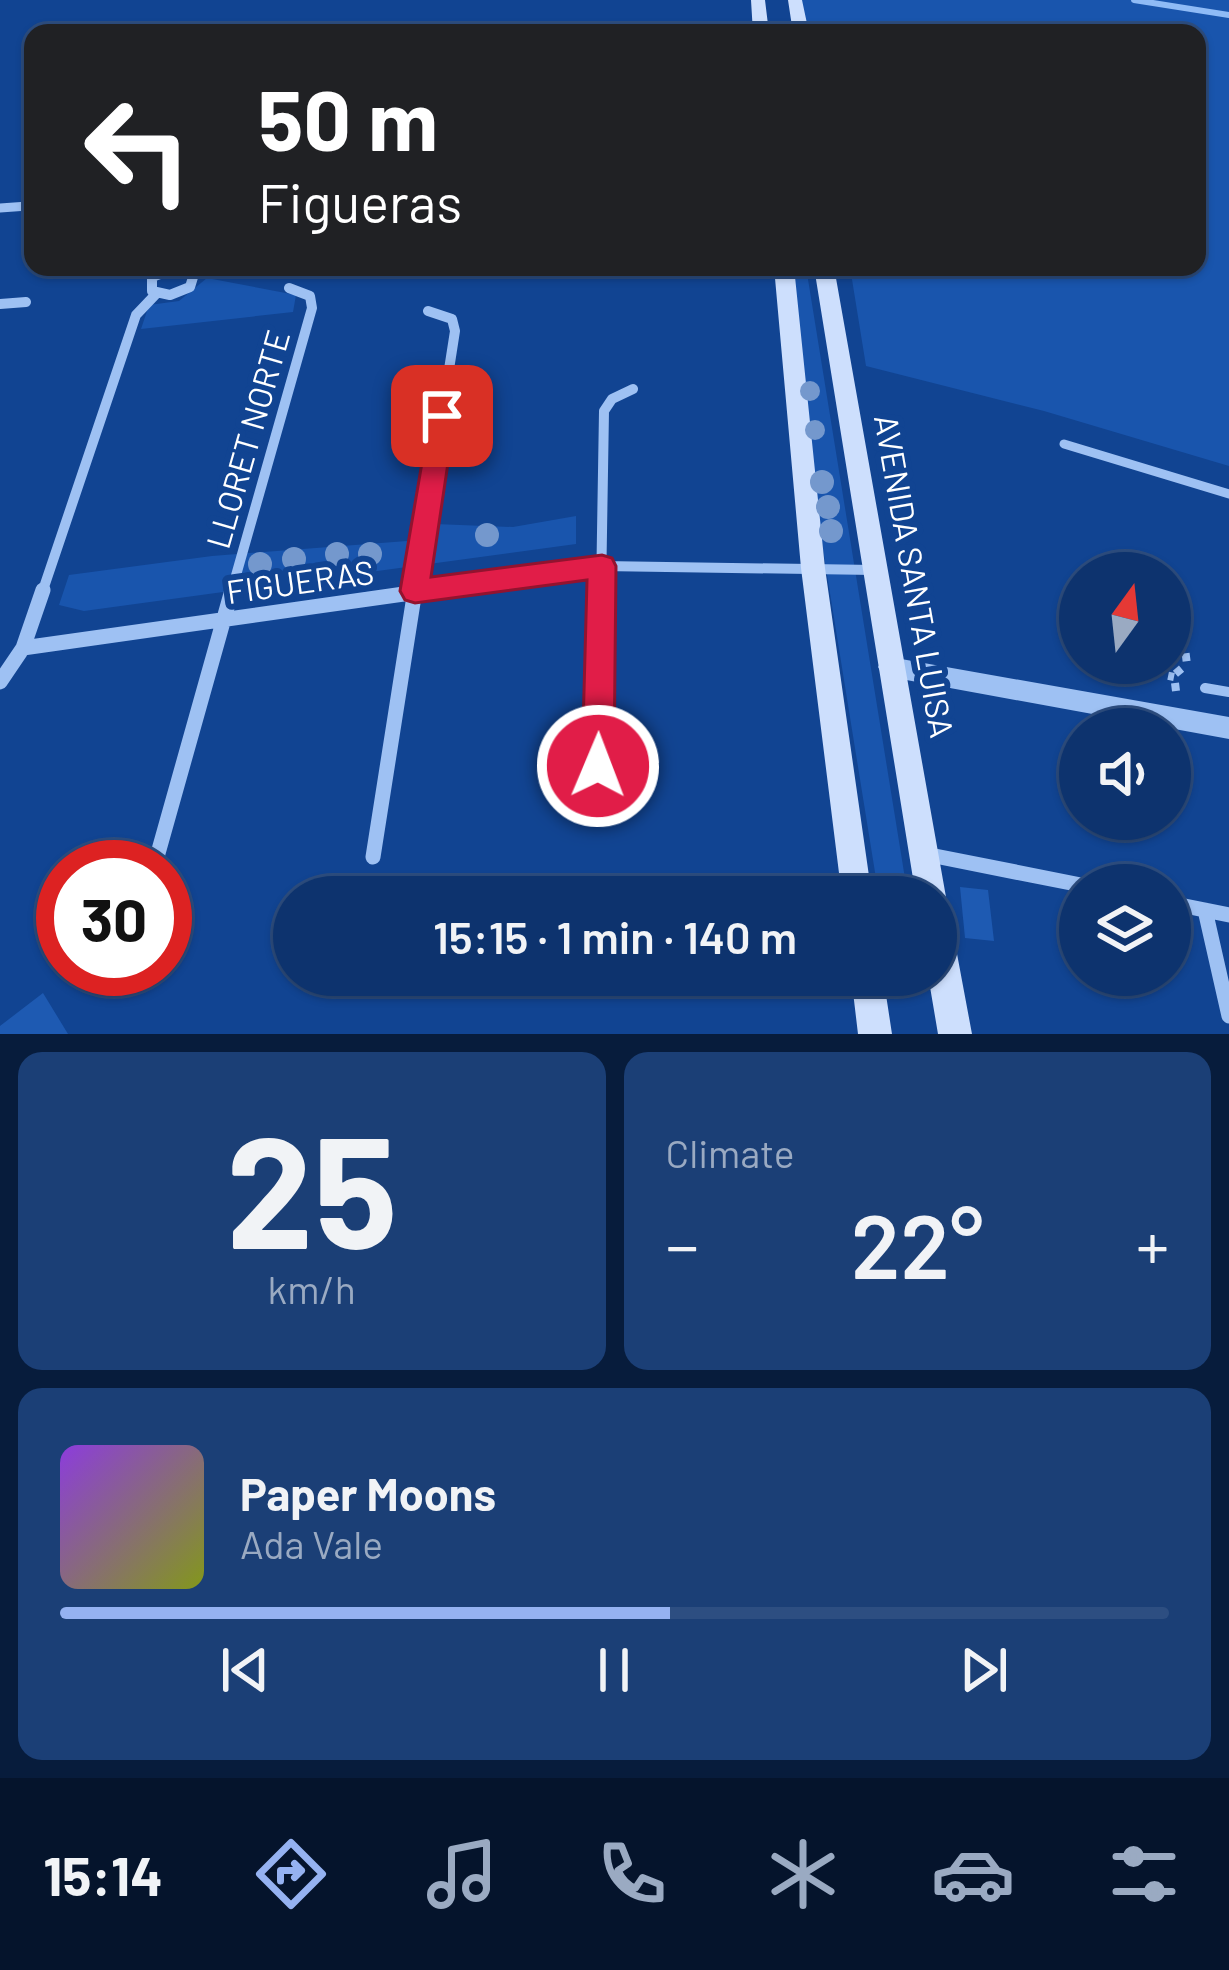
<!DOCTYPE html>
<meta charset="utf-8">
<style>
:root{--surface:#0d336e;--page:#1b3f76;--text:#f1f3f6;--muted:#9aaac2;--line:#2d4e81;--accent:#95b2f1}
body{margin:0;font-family:Barlow,sans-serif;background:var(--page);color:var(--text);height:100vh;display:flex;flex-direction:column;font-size:45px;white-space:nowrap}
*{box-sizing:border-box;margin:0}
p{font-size:39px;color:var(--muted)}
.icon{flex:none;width:66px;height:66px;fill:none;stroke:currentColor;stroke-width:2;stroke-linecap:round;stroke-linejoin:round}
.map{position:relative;height:1034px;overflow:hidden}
.sheet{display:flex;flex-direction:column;gap:18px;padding:18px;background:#071c3c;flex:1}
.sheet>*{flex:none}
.banner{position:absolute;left:24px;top:24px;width:1182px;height:252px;border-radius:24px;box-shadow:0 3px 9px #0004,0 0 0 3px var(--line);background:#202124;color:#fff;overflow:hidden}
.needle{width:78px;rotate:15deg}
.fabs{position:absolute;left:1059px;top:552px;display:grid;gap:24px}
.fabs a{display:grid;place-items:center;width:132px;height:132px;border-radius:50%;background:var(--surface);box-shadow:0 3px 9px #0004,0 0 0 3px var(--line);font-size:60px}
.speed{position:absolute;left:36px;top:840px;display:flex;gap:24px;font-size:60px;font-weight:700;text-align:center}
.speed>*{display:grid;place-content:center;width:156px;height:156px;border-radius:50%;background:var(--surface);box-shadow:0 3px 9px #0004,0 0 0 3px var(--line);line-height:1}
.speed .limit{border:18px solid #d22;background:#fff;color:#111}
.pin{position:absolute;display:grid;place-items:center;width:102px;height:102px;color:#fff;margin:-51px;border-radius:24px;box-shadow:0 6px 18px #0006}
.me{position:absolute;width:132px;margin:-66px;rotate:1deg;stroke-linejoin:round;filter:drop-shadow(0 0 9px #0008)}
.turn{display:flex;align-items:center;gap:42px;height:252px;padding:0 36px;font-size:54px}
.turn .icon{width:156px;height:156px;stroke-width:2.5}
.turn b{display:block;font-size:84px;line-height:102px}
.big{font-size:90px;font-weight:600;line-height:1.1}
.sheet .widget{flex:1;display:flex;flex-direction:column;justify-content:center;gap:18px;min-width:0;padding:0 42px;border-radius:24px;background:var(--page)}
.sheet .dial{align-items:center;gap:0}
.dial b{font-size:156px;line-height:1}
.song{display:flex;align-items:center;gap:36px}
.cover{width:144px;height:144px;border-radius:18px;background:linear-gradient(135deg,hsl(270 70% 55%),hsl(70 70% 35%))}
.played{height:12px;border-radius:6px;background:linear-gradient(90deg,var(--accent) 55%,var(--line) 55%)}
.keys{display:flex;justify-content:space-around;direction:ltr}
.heat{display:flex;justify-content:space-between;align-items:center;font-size:66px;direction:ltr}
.sheet .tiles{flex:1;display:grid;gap:18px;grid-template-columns:1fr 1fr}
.widget:last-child{grid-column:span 2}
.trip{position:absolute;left:273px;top:876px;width:684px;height:120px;border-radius:60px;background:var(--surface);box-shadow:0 3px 9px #0004,0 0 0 3px var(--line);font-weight:600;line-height:120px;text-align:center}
.dock{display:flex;height:192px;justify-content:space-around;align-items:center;background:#05142c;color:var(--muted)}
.dock .icon{width:84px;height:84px}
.dock .on{color:var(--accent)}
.dock b{font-size:54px;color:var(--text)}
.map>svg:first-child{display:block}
</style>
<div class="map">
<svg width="1229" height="1034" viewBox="0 0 1229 1034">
<rect width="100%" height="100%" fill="#114492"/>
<!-- green -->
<path fill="#1955ad" d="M800,0H1229V466L1044,411L866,366L850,267H1197V33H808Z
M788,267H806L908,897H879L820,531Z
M207,278L296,295L293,312L141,329L149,305L179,301Z
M576,516V544L84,611L59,605L69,575L212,556L433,539L435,524L513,527Z"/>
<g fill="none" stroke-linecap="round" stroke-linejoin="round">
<!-- stream -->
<path stroke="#8fbbf6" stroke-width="6" d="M1134,0L1229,15"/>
</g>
<!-- building -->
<path fill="#1e5ab2" d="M960,887L988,890L994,941L965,938Z
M43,993L68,1034H0V1026Z"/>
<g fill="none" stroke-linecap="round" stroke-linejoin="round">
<!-- path -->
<path stroke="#9ec1f3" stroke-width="8" stroke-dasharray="8 10" stroke-linecap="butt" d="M1170,654L1186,656
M1142,663L1140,670L1174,677
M1176,691L1174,675L1187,664L1185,649"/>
<!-- service-far1 -->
<path stroke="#9ec1f3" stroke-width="9" d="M1064,444L1229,494"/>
<!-- service -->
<path stroke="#9ec1f3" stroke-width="10" d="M1205,688L1229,692"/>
<!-- minor-far2 -->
<path stroke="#9ec1f3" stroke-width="9" d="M0,208L28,206"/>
<!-- minor-far1 -->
<path stroke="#9ec1f3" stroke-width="10" d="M178,267L194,274L190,287L170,295L152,291V277Z
M0,304L26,302
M42,593L136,315L156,294
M231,593L312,308L310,296L289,288
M410,593L602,566L874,570
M414,593L455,331L452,319L428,311
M601,593L604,411L612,399L633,389"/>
<!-- minor -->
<path stroke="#9ec1f3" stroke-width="15" d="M23,648L432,590
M0,682L23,648L43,590
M597,808L601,590
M925,854L1081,885
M373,857L415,590
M155,864L232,590
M1170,903L1229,915
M1205,910L1229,1016"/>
<!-- tertiary -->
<path fill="#9ec1f3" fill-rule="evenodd" d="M890,657L1229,717V739L890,677L882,674L878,667L882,660Z"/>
<!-- secondary -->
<path fill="#cddffd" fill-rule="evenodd" d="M751,0H765L769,33H753Z
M788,0H802L809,33H793Z
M774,267H794L825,568L872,897H842L801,568Z
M814,267H834L946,897L942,908L936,910V897H916Z
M936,911L947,916L952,927L972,1034H938L928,975H936Z
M851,975H883L892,1034H858Z"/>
</g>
<!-- trees -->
<g fill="#7498cd">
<circle cx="810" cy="391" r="10"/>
<circle cx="815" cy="430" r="10"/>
<circle cx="822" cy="482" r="12"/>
<circle cx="828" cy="507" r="12"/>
<circle cx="831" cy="531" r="12"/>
<circle cx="487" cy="535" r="12"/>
<circle cx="337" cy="554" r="12"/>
<circle cx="370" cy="554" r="12"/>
<circle cx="294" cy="559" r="12"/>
<circle cx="260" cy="564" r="12"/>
</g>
<!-- route -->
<path fill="#e11d48" stroke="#92132f" stroke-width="3" d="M442,407L455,416L431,577L602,555L612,558L616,566L614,766L610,777L598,781L587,777L582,766L587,580L415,603L405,600L400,591L430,416Z"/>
<g text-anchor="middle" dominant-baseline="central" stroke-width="12" stroke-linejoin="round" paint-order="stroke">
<!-- street labels -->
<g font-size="33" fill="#fff" stroke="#114492">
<text transform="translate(247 439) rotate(-74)">LLORET NORTE</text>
<text transform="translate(915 576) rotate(80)">AVENIDA SANTA LUISA</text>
<text transform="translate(300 581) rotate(-8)">FIGUERAS</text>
</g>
</g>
</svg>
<div class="fabs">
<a><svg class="needle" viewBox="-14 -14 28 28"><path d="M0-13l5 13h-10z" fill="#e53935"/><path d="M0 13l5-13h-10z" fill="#9aaac2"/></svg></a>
<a><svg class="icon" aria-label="sound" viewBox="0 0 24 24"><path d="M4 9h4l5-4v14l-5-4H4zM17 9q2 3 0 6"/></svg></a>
<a><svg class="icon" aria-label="layers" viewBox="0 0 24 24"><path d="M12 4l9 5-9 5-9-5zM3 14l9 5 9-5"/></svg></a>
</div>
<div class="speed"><div class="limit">30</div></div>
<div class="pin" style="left:442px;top:416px;background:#d93025"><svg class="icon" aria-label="arrive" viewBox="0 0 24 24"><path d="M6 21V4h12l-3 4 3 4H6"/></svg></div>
<svg class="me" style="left:598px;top:766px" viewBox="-20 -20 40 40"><circle r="17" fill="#e11d48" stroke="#fff" stroke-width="3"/><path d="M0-11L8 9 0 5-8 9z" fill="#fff"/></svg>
<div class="trip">15:15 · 1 min · 140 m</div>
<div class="banner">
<div class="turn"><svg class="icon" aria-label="left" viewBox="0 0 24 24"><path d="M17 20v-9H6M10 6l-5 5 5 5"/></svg><div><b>50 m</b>Figueras</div></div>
</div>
</div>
<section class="sheet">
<div class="tiles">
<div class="widget dial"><b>25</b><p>km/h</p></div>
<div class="widget"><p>Climate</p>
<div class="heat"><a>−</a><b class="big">22°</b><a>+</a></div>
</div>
<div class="widget">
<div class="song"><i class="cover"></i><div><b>Paper Moons</b><p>Ada Vale</p></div></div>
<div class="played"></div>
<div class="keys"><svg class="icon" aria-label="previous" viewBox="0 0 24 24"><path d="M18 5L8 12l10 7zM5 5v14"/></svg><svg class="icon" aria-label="pause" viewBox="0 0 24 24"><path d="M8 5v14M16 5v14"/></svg><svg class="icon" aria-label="next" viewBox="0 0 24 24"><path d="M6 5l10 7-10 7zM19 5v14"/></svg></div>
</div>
</div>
</section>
<nav class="dock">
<b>15:14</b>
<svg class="icon on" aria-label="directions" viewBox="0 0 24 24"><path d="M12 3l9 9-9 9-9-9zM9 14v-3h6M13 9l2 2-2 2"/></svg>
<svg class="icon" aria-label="music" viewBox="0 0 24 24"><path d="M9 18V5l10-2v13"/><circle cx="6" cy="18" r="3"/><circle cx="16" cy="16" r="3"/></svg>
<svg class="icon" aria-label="phone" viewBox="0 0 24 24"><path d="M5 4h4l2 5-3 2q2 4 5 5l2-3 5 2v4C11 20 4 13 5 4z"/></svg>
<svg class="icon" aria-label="climate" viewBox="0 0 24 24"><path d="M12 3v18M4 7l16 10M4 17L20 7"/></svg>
<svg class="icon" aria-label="car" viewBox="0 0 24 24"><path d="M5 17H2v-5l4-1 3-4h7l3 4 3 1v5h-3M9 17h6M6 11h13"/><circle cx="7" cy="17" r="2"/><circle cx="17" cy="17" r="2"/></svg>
<svg class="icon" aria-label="filters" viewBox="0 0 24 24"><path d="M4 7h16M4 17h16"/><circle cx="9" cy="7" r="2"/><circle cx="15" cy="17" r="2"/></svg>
</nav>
